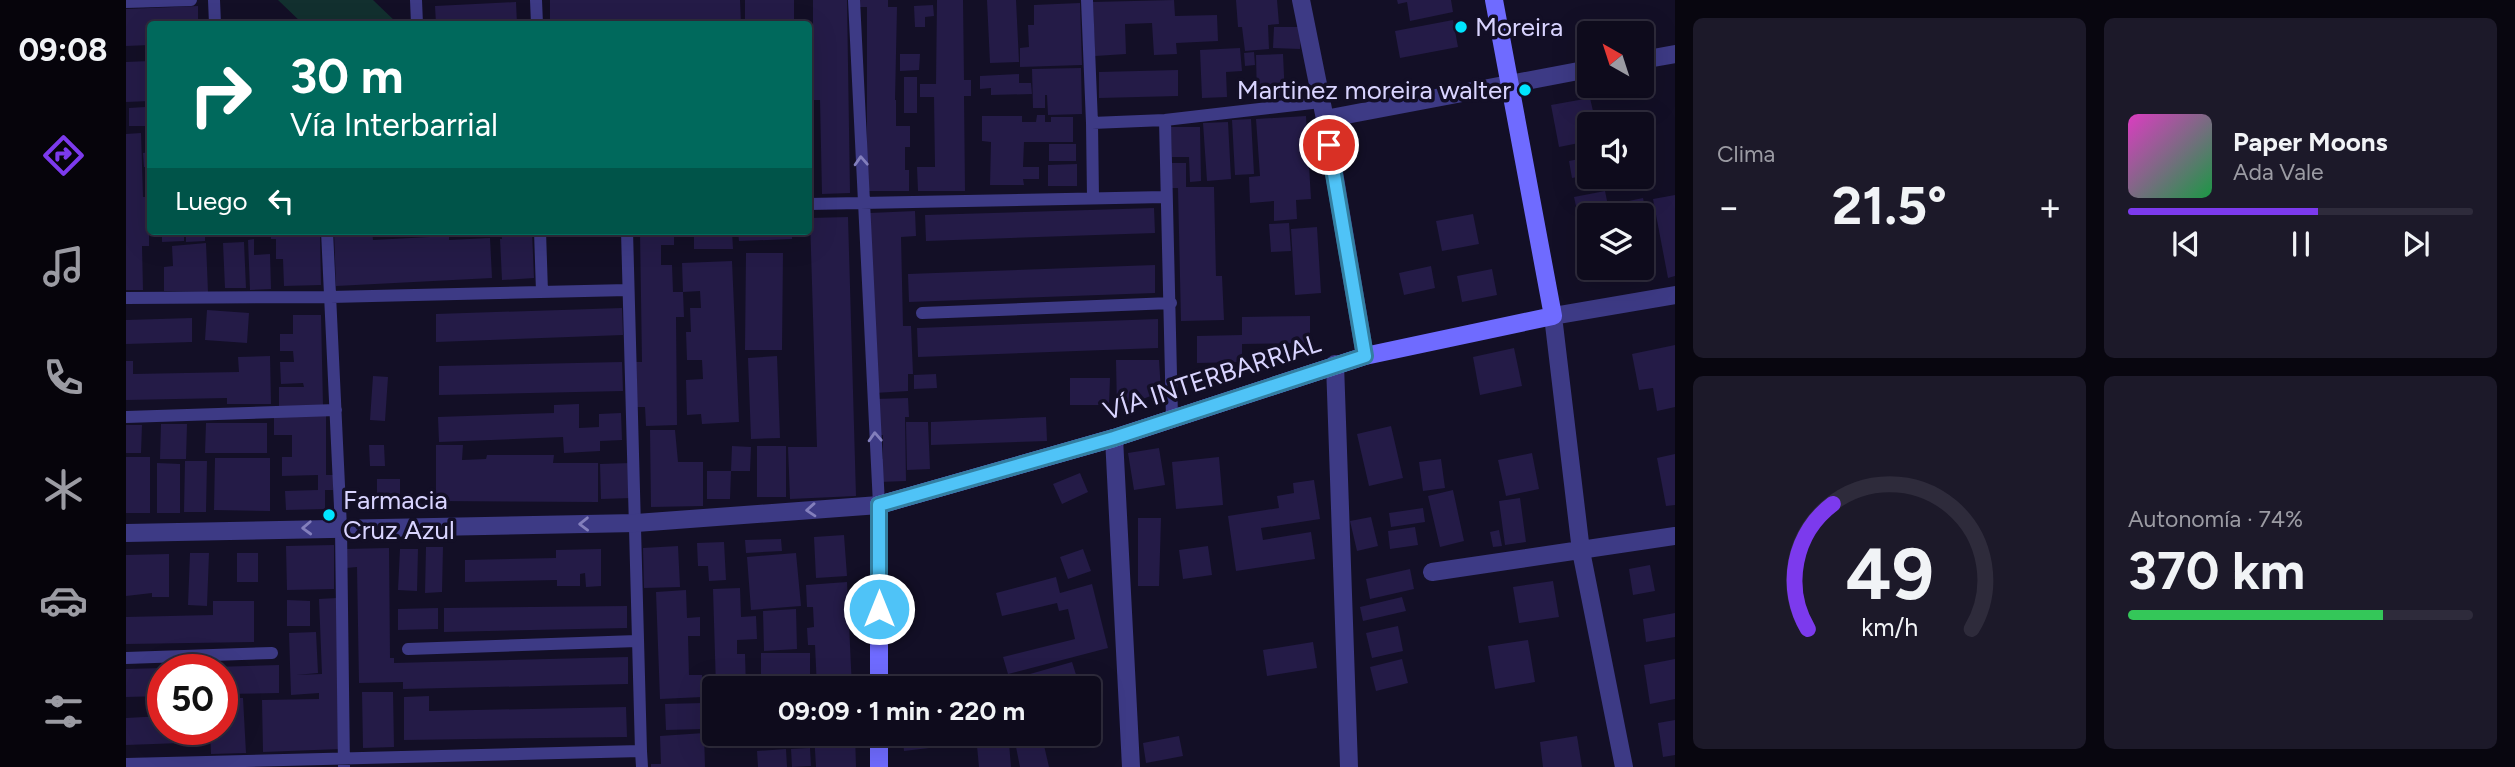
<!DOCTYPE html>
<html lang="es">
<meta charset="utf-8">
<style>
:root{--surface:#0e0b1c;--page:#1c1929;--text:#f1f3f6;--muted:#9b9ba3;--line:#2e2b3b;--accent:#7c3aed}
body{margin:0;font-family:Figtree,sans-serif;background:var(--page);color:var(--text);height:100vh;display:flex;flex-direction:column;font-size:26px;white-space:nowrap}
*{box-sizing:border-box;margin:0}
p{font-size:23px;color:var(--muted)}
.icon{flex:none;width:38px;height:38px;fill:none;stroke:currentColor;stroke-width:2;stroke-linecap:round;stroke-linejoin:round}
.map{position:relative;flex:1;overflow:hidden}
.sheet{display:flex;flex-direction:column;gap:18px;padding:18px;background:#08060f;width:840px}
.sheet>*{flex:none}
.top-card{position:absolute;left:21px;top:21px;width:665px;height:214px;border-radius:7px;box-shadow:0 7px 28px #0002,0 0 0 2px var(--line);background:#00695c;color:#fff;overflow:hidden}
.needle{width:46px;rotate:321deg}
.tools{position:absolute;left:1451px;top:21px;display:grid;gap:14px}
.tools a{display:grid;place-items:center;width:77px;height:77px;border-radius:7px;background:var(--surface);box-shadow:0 7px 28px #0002,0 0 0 2px var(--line);font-size:35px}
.speed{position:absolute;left:21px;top:654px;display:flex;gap:14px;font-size:35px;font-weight:700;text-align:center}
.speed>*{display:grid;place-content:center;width:91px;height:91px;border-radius:50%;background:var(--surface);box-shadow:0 7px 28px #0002,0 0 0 2px var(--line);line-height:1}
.speed .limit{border:10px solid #d22;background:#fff;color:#111}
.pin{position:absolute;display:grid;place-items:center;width:60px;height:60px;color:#fff;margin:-30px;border:4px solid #fff;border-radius:50%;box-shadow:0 2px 7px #0007}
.me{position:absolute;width:77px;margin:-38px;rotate:0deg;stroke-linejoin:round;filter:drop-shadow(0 0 5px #0008)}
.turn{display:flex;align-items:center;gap:24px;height:147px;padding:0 28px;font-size:32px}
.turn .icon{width:91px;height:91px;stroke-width:2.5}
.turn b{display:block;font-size:49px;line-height:60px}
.then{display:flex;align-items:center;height:66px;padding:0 28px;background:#0003;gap:14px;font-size:26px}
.big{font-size:52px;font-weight:700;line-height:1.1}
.sheet .tile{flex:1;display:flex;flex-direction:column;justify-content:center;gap:10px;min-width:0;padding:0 24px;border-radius:10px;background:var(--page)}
.sheet .dial{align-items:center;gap:0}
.dial svg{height:182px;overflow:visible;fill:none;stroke:var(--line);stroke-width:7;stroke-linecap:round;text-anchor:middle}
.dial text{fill:var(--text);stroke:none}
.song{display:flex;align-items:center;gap:21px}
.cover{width:84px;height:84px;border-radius:10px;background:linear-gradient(135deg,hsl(310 70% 55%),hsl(140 70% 35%))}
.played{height:7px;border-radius:4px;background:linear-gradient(90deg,var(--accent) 55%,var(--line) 55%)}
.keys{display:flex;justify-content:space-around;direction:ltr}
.heat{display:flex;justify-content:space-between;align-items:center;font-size:38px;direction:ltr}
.charge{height:10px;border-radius:5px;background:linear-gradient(90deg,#34c759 74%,var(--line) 0)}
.sheet .tiles{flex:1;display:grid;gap:18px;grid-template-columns:repeat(2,1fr)}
.trip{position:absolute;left:576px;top:676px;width:399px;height:70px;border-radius:7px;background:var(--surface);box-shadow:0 7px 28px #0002,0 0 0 2px var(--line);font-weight:700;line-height:70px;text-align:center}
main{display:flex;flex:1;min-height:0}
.dock{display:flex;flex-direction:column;width:126px;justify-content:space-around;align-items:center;background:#06040b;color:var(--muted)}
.dock .icon{width:49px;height:49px}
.dock .active{color:var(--accent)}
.dock b{font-size:32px;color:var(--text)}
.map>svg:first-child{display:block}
</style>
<main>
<nav class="dock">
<b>09:08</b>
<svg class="icon active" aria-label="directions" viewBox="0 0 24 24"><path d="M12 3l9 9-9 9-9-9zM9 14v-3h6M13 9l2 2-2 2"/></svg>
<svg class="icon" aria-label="music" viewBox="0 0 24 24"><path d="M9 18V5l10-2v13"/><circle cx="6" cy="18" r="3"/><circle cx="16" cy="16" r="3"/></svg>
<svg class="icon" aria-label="phone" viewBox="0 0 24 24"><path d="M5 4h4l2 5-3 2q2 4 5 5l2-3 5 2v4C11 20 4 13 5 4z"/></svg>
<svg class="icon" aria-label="climate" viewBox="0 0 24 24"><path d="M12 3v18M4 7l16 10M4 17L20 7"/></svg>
<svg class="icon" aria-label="car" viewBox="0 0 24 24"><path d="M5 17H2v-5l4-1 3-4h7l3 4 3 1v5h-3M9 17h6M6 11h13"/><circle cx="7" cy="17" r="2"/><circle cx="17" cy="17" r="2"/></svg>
<svg class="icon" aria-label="filters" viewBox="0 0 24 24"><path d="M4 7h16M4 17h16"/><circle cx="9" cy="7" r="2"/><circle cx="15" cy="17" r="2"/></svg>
</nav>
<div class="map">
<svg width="1549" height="767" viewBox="0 0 1549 767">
<rect width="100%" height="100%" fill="#130f26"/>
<!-- green -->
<path fill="#12302f" d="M152,0H247L272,24H177Z"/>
<!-- building -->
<path fill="#241b47" d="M424,0H614L615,24H424Z
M619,0H668V24H619Z
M687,0H721L724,193L696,194L694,100H687Z
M733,0H762V7H771L769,100H770V126H784V147H779V170H783V191H741V7H733Z
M811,0H837L838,80H845V96H838L839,191H792L791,167H809L808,97H794V84H810Z
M861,0H890L893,62L864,63Z
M1048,0L1049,16L1091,15L1092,41L1050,43L1051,54L1028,55L1026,23L999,24L1000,54L969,56L967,2Z
M1110,0H1151L1153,24L1142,25L1143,49L1119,51L1116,27H1112Z
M1271,0H1325L1327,12L1284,21L1281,2L1272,4Z
M390,2L391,24H310L309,6Z
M954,3L956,65L894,67V48L903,47L902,25H908V5Z
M807,5L808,16L799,17V27H789L788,6Z
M72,6V24H24V45L0,46V9Z
M1327,20L1332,47L1274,58L1269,31Z
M1148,27H1175L1174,49L1147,48Z
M1114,48L1116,71L1100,72L1101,97L1076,98L1074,50Z
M1128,52L1129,65L1119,66L1118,53Z
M774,54H794L793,70L774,71Z
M1157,54L1159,97L1131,98L1130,55Z
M24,61V101L0,102V62Z
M955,68L956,114L922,115L921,95H919V108H907L906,69Z
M1052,70V96L973,98V72Z
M893,74V83H905L906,94L865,95V88L854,89V76Z
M778,77H791V113H778Z
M1464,98L1470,124H1463V141L1433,147L1425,105Z
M19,107V126H3V108Z
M911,115H919V122H925V117H947V142H898L897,167H913V179H897L898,185H864L865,142L856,141V116H896V122H910Z
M1180,116L1185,199L1170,200L1171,219L1148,221V201L1124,203L1123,177L1134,176L1130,119Z
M1125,119L1128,174L1109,175L1106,120Z
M1102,122L1105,179L1081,181L1077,123Z
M1045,127H1074L1075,181L1064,182L1063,157H1046Z
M15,133L17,197H23V246H16L17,290H0V134Z
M923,144H950V161H923Z
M24,152V167H18L17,153Z
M1463,157V175L1446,178L1443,161Z
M1045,163H1060V187H1088L1090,276H1096L1098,320L1055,321L1052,188H1046Z
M951,164V186H922V165Z
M1479,191L1484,215H1463V227L1455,229L1448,197Z
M1549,195V276L1542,278L1527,199Z
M1517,198L1525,238L1516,240V215H1490L1488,204Z
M1028,208L1029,233L800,241L799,215Z
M789,211L790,236L775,237L777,326H785L787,374H782V391L748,393L744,213Z
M1347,214L1353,244L1316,251L1310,221Z
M722,217L730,496L664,499L662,447H691L684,218Z
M1163,223L1165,251L1145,252L1143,224Z
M1191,227L1195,293L1169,295L1165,229Z
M36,231H58V241L36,242Z
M60,231H79V241L60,242Z
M98,231H126V236H98Z
M145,231H194L195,285L158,286L157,259H150V239H145Z
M208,231H246L247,240L323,236V240L364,238L366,278L210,286Z
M375,231H406L408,278L376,280L374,239H376Z
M514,231H548V245H535V265H546L547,292H557L558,317H550L551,425L520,426L519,407H511L510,362H516Z
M568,231H606L607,249H568Z
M612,231H666V239L613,241Z
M128,239V255L144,254L145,289L124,290L122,240Z
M118,242L120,288H99L97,243Z
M80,243L82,292L38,291V267L47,266L46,246Z
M620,253H657L656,350H619Z
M606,261L613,422L576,424L575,414L561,415L560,380L577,379L576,360H561L560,332H565L564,308H575L574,291L557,292L556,263Z
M1029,265V293L783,302L782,274Z
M1305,266L1309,288L1278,295L1273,273Z
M1366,269L1371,295L1336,302L1331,276Z
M496,308L497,335L310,342V314Z
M81,310L123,313L121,343L79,340Z
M167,315H195L197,406L153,407V387H178L177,383L155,384L154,362H168L167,351H154V334H167Z
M1184,316V343L1116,344V362L1071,363V336L1116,335V317Z
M66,318V342L0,344V320Z
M1032,319V348L792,357L791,328Z
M1549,345V407L1531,411L1527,388L1513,390L1506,354Z
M1388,348L1396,386L1354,395L1347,357Z
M144,356L145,404H101V398L0,400V361H7V374L113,372L112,357Z
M651,356L654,438L625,439L622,358Z
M990,360H1033L1035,392L991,409Z
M496,362L497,391L313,395V366Z
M810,374L811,388L788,389V375Z
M247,376L262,377L259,421L244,420Z
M944,378H984L983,405H944Z
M782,398L783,417H779L780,481L753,482L752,459H757V435H750L749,399Z
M453,404V428L473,427V414L495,413L496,440L474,441V451L438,453L437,437L313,442L312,417L428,413V405Z
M148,415H200V475H207V490H199V509L160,510L159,491L192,490V475L156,476V457H166V435H148Z
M920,417L921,441L805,445V422Z
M780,422H802L804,469L781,470Z
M80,423H141V453H79Z
M35,424H61L60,459H34Z
M0,425H16L15,453H0Z
M1265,426L1277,478L1243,486L1231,434Z
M524,430H549L552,462H577V506L525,507Z
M243,445H258L259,466H244Z
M310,445H337L336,460L360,459L361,455H428L427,463H472V502L310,501Z
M606,446L625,447L624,471H605Z
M631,446H660V497H631Z
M1033,448L1039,485L1008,490L1002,453Z
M1406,453L1413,489L1380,496L1372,460Z
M1549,454V505L1540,506L1531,458Z
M0,457H24V513H0Z
M1093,457L1097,505L1050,509L1046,462Z
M89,458H144V511L88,510Z
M1315,459L1319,488L1297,491L1293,462Z
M59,461H81L80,512H58Z
M31,463L54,464V513H31Z
M505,463L506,498L475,499L474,464Z
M581,471H605L604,499H581Z
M954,473L962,492L936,504L927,484Z
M251,479H274V497L251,498Z
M1188,480L1194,519L1135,528L1137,540L1185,532L1189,559L1110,571L1102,516L1153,508L1151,496L1168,493L1167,483Z
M1327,490L1338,541L1314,547L1302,496Z
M1394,498L1400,542L1379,545L1373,501Z
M1297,508L1299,522L1265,527L1263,513Z
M1245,517L1252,546L1231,551L1224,521Z
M1012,518H1035L1033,586H1012Z
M1289,527L1292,545L1264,549L1262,531Z
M1373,530L1376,546L1367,547L1364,532Z
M718,535L721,576L690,578L688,537Z
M655,539L656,551L620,553L619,540Z
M598,542L600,580L583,581L582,566H572L571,543Z
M208,545V589L161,590L160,546Z
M552,546L554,587L518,588L517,548Z
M1082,546L1086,575L1057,579L1053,550Z
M300,547H317L316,592L299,593Z
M263,548L264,658H268V663L502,657V684L277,689V682L233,683L231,567L220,568L219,549Z
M274,549H292L291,591L272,590Z
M475,549V586L460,587L459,573L454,574V586H431V580L339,582V560L430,558V550Z
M957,549L965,571L942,579L934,557Z
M64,553H83L81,606L62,605Z
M111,553H132V582H111Z
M670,553L675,606L625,610L621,557Z
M43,554V597H26V593L0,596V555Z
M1524,565L1529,591L1507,595L1503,569Z
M1284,569L1288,589L1244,599L1240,579Z
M930,577L934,593L966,584L982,648L882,674L877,657L949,639L942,609L933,611L931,603L876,616L870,593Z
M1427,581L1433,617L1393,623L1387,587Z
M721,582L726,688H691L689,645H682L681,628L688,627L687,607H681L680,585Z
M614,588L615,617L630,616L631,639L611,640V654H619L620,688H590L587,589Z
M560,590L561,618L574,617V636H562L563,675H576V697L534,699L530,592Z
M1276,597L1280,611L1237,621L1234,607Z
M211,598L215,749L137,752L136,700L193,699V693L165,695L163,633L190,632L192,673L170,675L196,674L193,599Z
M161,600L184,601V626H161Z
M87,601H128V642L0,644V617L87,615Z
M501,606V628L318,632V608Z
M312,608V629L272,630V609Z
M670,609L671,649L638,651L637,611Z
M1549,613V637L1520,642L1517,619Z
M1272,626L1277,651L1246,658L1240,633Z
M1402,640L1409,682L1369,689L1362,646Z
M1187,642L1191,668L1141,676L1137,650Z
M635,653H684V688H635Z
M1276,659L1282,683L1250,691L1244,667Z
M1549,659V699L1524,704L1518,665Z
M946,662L952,681L961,678L963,688H892L890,678Z
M153,665V693L96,694V670H52V668Z
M37,668V696L0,697V669Z
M236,692H267L268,747L237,748Z
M303,696V711L500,707L501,737L278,740V697Z
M96,698H117L120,753L85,754L84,730H96Z
M583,700H588V733H669V743L583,744Z
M576,703L577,729L540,730L539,704Z
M37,716V730H82L83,742L0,745V718Z
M1549,720V755L1537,757L1532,723Z
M578,733L579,767H525V764H535L534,736Z
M688,733H729L730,767H690Z
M776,733H836L837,744L778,751Z
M902,733H909L911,743L917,741L923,767H894L888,737Z
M1053,736L1057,756L1020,763L1017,743Z
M1451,736L1456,767H1417L1414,742Z
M883,743L885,767H853L851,746Z
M684,748L685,766L666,767L665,749Z
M660,749L661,767H632L631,751Z"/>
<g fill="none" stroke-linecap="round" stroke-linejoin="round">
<!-- lane -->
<path stroke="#3d3a85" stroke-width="12" d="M88,0L89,24
M290,0L291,24
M410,0L411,24
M728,0L753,505
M961,0L966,123
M0,2L65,0
M1039,120L1046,418
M967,198L966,123L1039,120L1195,102
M682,204L1039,197
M201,231L215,528L218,767
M414,231L416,292
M501,231L515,751
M0,298L204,297L502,290
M796,313L1045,303
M0,417L210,410
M282,649L511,641
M0,658L146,653
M0,764L515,751L516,767"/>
<!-- street -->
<path stroke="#3d3a85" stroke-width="18" d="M1175,0L1199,119L1239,356
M1516,60L1549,54
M1199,119L1463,69
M1209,364L1223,767
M988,438L1005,767
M0,533L510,523L753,505
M1306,572L1549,536
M1498,767L1455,551L1427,316L1549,295"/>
<!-- secondary -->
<path stroke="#6f6bff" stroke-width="18" d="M753,688V505L988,438L1239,356L1427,316L1368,0
M753,767V733"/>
</g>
<!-- one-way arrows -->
<defs><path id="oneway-chevron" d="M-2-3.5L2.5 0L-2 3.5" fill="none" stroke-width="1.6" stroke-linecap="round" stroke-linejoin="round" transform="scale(1.75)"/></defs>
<g stroke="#837fbc">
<use href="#oneway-chevron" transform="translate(735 161) rotate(-93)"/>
<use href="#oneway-chevron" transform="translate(749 437) rotate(-93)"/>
<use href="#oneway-chevron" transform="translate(685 510) rotate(176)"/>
<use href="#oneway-chevron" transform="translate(458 524) rotate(179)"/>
<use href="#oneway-chevron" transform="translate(181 528) rotate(178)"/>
</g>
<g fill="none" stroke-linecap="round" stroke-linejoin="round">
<!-- route casing -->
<g stroke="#337fa1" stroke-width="18">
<path id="route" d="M753,609V505L988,438L1239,356L1203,145"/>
</g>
<!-- route -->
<use href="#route" stroke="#4fc3f7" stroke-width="12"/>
</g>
<!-- markers -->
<g fill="#00e5ff" stroke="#130f26" stroke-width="2.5">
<circle cx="1335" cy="27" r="7"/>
<circle cx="1399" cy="90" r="7"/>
<circle cx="203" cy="515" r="7"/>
</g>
<g text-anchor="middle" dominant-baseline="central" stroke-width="7" stroke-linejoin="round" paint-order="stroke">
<!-- poi labels -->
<g font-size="26" fill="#d9d4ff" stroke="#130f26" text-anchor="start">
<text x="1349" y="27">Moreira</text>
<text x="1385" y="90" text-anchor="end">Martinez moreira walter</text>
<text x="217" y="500">Farmacia<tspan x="217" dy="30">Cruz Azul</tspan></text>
</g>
<!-- street labels -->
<g font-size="26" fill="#d9d4ff" stroke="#130f26">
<text transform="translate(1086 377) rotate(-18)">VÍA INTERBARRIAL</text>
</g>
</g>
</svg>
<div class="tools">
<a><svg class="needle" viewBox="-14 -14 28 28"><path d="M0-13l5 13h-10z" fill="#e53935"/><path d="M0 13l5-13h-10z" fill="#9b9ba3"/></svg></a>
<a><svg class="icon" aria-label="sound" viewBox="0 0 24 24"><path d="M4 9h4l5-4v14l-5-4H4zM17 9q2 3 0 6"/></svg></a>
<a><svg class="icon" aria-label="layers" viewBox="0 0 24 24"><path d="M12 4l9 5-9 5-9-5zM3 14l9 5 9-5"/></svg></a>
</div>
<div class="speed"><div class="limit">50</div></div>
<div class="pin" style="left:1203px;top:145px;background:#d93025"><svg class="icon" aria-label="arrive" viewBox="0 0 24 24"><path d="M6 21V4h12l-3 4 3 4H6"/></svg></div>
<svg class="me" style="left:753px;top:609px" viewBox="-20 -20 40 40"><circle r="17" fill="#4fc3f7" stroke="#fff" stroke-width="3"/><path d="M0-11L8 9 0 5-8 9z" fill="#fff"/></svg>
<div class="trip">09:09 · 1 min · 220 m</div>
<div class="top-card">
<div class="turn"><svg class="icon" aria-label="right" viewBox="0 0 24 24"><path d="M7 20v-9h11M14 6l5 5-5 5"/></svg><div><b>30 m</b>Vía Interbarrial</div></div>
<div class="then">Luego<svg class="icon" aria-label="left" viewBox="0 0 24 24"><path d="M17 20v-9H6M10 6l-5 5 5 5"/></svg></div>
</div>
</div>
<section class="sheet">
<div class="tiles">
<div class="tile"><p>Clima</p>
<div class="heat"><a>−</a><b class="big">21.5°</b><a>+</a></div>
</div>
<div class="tile">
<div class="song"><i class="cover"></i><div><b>Paper Moons</b><p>Ada Vale</p></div></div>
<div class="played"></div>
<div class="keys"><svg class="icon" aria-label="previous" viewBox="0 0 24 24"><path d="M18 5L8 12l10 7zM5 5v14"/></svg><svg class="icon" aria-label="pause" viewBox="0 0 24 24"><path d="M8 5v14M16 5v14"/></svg><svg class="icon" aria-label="next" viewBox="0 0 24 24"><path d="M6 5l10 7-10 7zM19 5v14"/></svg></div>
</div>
<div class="tile dial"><svg viewBox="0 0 100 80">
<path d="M14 69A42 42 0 1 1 86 69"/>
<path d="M14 69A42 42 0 0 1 25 14" stroke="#7c3aed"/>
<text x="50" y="56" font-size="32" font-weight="700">49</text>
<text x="50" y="72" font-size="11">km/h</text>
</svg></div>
<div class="tile"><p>Autonomía · 74%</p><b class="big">370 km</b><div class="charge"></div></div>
</div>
</section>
</main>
